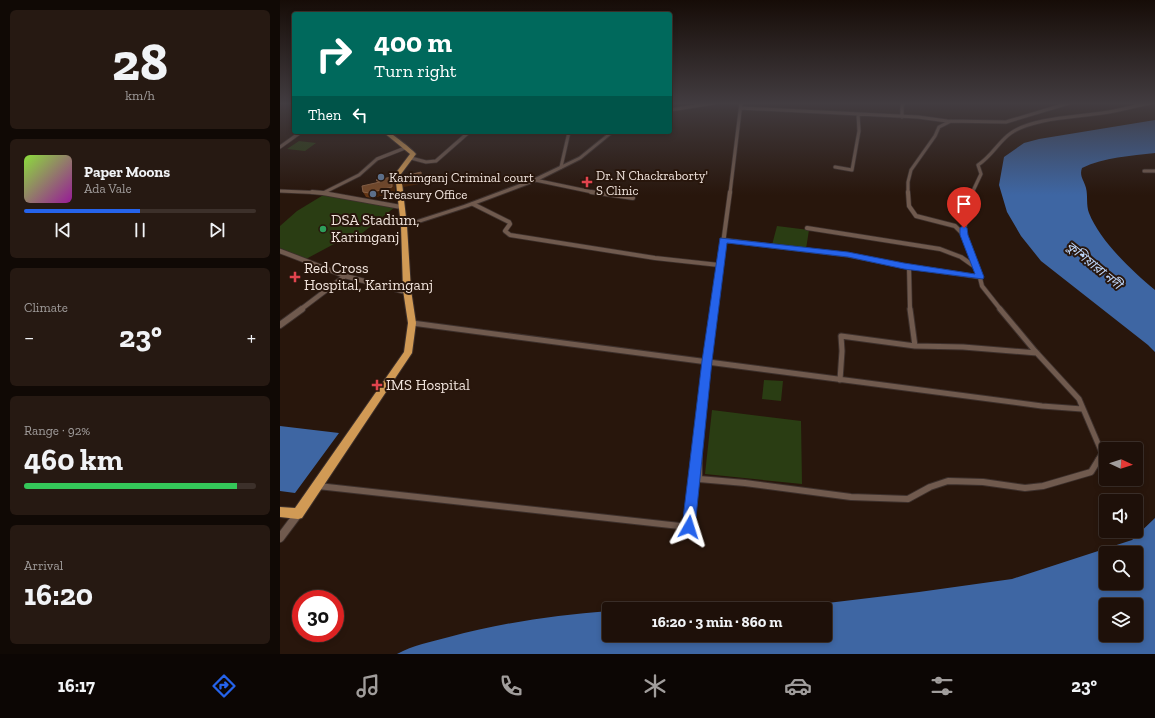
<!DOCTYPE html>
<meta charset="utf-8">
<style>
:root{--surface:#1e1009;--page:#261912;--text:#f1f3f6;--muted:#a19d9c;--line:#3c302a;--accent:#2563eb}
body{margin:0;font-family:"Zilla Slab","Noto Sans Bengali",serif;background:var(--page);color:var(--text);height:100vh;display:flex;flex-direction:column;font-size:15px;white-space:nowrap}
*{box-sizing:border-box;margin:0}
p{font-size:13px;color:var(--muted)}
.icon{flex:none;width:22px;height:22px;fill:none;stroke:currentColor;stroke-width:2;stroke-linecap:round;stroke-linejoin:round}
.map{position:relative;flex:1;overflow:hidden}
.side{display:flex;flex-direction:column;gap:10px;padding:10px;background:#100905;width:280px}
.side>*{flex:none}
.hud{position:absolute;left:12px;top:12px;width:380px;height:122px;border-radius:4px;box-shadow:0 2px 6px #0003,0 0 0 1px var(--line);background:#00695c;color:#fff;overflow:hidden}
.needle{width:26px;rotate:94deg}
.controls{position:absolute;left:819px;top:442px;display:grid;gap:8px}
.controls a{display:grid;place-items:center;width:44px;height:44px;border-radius:4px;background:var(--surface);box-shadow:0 2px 6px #0003,0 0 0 1px var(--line);font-size:20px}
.speed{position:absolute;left:12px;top:590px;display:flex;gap:8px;font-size:20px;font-weight:700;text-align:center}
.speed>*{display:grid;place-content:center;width:52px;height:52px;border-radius:50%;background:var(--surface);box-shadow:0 2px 6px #0003,0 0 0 1px var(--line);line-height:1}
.speed .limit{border:6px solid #d22;background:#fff;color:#111}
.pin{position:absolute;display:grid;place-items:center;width:34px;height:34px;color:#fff;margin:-41px -17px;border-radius:50% 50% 50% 0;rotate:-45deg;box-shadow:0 0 4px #0007}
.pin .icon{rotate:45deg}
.me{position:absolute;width:44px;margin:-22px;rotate:6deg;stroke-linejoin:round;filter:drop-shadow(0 0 3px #0008)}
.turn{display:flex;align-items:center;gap:14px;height:84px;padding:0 16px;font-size:18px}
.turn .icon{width:52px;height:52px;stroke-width:2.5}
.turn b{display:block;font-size:28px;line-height:34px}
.then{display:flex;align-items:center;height:38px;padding:0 16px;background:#0003;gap:8px;font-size:15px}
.big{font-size:30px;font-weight:700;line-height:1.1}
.side .tile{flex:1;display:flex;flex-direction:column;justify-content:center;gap:6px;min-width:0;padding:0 14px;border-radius:6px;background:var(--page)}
.side .dial{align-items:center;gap:0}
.dial b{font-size:52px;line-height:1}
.song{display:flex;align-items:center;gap:12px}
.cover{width:48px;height:48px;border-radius:6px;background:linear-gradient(135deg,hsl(90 70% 55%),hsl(300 70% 35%))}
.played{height:4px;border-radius:2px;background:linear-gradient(90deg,var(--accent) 50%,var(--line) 50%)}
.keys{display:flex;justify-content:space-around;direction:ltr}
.heat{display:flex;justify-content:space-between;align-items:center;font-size:22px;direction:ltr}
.charge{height:6px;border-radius:3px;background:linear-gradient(90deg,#34c759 92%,var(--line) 0)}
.trip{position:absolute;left:322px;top:602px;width:230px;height:40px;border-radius:4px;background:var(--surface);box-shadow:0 2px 6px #0003,0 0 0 1px var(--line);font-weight:700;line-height:40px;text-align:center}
.tabs{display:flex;height:64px;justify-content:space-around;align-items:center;background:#0c0604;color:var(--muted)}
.tabs .icon{width:28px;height:28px}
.tabs .current{color:var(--accent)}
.tabs b{font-size:18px;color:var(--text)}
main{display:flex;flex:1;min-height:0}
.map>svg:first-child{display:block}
</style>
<main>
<section class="side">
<div class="tile dial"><b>28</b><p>km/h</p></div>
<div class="tile">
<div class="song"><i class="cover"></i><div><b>Paper Moons</b><p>Ada Vale</p></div></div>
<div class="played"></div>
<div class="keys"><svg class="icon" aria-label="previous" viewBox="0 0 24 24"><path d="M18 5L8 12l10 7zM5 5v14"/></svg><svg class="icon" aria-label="pause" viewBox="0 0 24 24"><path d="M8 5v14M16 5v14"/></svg><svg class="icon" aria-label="next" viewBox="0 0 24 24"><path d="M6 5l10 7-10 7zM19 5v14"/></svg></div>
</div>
<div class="tile"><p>Climate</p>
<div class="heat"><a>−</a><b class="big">23°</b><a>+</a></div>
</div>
<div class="tile"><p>Range · 92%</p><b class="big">460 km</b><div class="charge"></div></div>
<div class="tile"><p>Arrival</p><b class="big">16:20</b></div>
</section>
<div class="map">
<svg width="875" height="654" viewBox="0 0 875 654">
<rect width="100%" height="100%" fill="#28160c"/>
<!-- green -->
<path fill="#2a3d13" d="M19,141L36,143L25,151L7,149Z
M45,194L115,207L71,242L54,244L26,259L0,248V226L17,211Z
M497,226L529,230L526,249L492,245Z
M484,380L503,381L501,401L482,399Z
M432,410L521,421L522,484L425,474Z"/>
<!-- water -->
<path fill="#3e66a3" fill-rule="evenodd" d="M875,120V153C851,156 824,157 802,168C799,176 804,180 806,188C808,196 806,205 809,213C820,241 852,271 875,290V352L868,345L761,261L741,236L727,212L719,185L724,157L744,143L759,139Z
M0,426L59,433L15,493L0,491Z
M875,518V654H117C133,645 151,642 169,637C221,623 275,615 329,611V635H545V609H358L401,606L531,605L639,592L732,579L852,540ZM826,553H856V583H826ZM826,605H856V635H826Z"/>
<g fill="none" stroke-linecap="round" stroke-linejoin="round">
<!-- minor-far3 casing -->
<g stroke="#3d302c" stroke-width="4.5">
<path id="minor-far3" d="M461,108L638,117L667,121L726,122L789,103
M390,110L434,103
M622,117V106L624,103
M0,147L21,132
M131,158L146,162L156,161L189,132
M281,167L289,132
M555,167L572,170L579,131L578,114
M864,171H875
M255,180L317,193
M0,191L46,193
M43,193L79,175L97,159L125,148
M450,193L461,103
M628,193V182L631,170L655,136L659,127L671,121
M692,193L701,174L698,165C712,156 719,141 731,133C752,118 796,117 822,113C838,111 854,106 870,103"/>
</g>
<!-- minor-far2 casing -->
<g stroke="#3d302c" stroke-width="5.5">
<path id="minor-far2" d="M32,192L43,193L121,207
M311,192L353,198
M628,192L629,206L636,216L675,226L684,235L697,266L702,286L721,310
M193,204L229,222L230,224L225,231L230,235L375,258L439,265
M527,228L660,249L681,257L698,269
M684,235L686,211L693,192
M443,240L568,255L624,266L700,277
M629,267L630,310
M434,310L450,192"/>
</g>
<!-- minor-far1 casing -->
<g stroke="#3d302c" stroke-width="7">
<path id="minor-far1" d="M720,309L755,351L799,399L822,453L818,460
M132,323L762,406L802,409
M635,346L683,347L757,353
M427,363L434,309
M560,380L562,351L561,336L635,346L630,309
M416,460V458
M419,460C419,427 425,394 427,361"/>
</g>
<!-- minor casing -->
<g stroke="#3d302c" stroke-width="8">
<path id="minor" d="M419,459V479L465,483L571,497L628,499L650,487L668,481L703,482L745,488L763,486L811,472L819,459
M38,486L409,527L416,459"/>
</g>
<!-- tertiary-far2 casing -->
<g stroke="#3d302c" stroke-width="6">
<path id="tertiary-far2" d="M0,251L65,276L122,291L127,290
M20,310L65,276"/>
</g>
<!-- tertiary-far1 casing -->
<g stroke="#3d302c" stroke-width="8">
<path id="tertiary-far1" d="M0,325L22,309"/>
</g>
<!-- tertiary casing -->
<g stroke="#3d302c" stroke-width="10">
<path id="tertiary" d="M0,538L18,514"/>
</g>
<!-- secondary casing -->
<g stroke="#3d302c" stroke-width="2">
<path id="secondary" d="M330,132H334L301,159L257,181L188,207L126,227H122V225L184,205L253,179L299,157Z"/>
</g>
<!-- trunk casing -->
<g stroke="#3d302c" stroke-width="2">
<path id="trunk" d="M103,132C106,132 108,132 110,133C114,135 134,151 136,154L121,174L127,226L131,290L136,323L132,353L22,518L18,519L0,517V507L15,508L124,352L128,323L123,290L121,226L115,174L130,154Z"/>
</g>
<!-- minor-far3 -->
<use href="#minor-far3" stroke="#705a4e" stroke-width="3"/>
<!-- minor-far2 -->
<use href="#minor-far2" stroke="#705a4e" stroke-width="4"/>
<!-- minor-far1 -->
<use href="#minor-far1" stroke="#705a4e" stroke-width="5"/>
<!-- minor -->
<use href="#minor" stroke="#705a4e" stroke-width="6"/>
<!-- tertiary-far2 -->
<use href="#tertiary-far2" stroke="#705a4e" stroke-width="4.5"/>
<!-- tertiary-far1 -->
<use href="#tertiary-far1" stroke="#705a4e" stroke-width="6"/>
<!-- tertiary -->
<use href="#tertiary" stroke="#705a4e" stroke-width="8"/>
<!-- secondary -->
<use href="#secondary" fill="#705a4e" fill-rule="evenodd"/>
<!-- trunk -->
<use href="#trunk" fill="#d19a55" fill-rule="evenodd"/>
</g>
<!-- wall -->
<path fill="#643513" d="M112,177L114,182L115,192L92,198L86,197L83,192L97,182L96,180Z"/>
<!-- shaded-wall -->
<path fill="#452107" d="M141,172L144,177V183L124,187L121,182Z
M112,177L114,182L115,192L92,198L89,193Z"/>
<!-- building -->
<path fill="#734829" stroke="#876045" d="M141,172V178L121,182V177Z
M112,177V187L89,193L83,192L82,186L100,182L96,180Z"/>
<!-- sky -->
<linearGradient id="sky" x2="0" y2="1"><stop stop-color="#160c07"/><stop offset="0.53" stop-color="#423c40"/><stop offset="1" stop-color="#423c40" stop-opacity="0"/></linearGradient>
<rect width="875" height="195" fill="url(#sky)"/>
<!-- route -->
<path fill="#2563eb" stroke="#184099" d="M684,225L687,228L688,235L704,277L703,279L624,269L568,257L447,243L432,361L415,527L413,532L409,533L404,532L402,527L422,361L440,238L568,252L624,263L695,274L680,235V228Z"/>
<!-- markers -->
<g fill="#5c6f8a" stroke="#28160c" stroke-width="1.5">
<circle cx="101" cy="177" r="4"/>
<circle cx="93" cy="194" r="4"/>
</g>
<g fill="#e0444e" stroke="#28160c" stroke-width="1.5">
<path d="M305 176h4v4h4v4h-4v4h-4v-4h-4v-4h4z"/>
<path d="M13 271h4v4h4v4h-4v4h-4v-4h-4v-4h4z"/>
<path d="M95 379h4v4h4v4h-4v4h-4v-4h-4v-4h4z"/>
</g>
<circle fill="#2e9e5b" stroke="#28160c" stroke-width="1.5" cx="43" cy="229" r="4"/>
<g text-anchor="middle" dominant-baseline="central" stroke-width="4" stroke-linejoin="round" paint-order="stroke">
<!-- far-poi labels -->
<g font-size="13" fill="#f1e4dd" stroke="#28160c" text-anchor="start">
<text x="316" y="175">Dr. N Chackraborty'<tspan x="316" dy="15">S Clinic</tspan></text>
<text x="109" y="177">Karimganj Criminal court</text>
<text x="101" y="194">Treasury Office</text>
</g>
<!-- far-water labels -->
<g font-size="13" font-style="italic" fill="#bed6f9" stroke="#28160c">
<text transform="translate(814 265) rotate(39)">কুশিয়ারা নদী</text>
</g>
<!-- poi labels -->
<g font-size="15" fill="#f1e4dd" stroke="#28160c" text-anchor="start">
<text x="51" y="220">DSA Stadium,<tspan x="51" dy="17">Karimganj</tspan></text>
<text x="24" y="268">Red Cross<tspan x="24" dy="17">Hospital, Karimganj</tspan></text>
<text x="106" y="385">IMS Hospital</text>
</g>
</g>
</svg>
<div class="controls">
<a><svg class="needle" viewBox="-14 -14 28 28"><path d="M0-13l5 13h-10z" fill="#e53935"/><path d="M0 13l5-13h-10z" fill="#a19d9c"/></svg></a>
<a><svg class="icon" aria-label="sound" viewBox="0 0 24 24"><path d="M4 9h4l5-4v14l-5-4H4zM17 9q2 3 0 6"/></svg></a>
<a><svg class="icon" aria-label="search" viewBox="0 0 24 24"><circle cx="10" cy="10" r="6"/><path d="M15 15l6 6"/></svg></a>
<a><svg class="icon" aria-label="layers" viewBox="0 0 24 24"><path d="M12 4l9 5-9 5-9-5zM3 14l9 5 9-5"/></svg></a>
</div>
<div class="speed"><div class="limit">30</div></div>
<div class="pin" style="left:684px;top:228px;background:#d93025"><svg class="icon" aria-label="arrive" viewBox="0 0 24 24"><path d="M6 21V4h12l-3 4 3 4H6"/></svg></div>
<svg class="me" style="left:409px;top:527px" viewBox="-20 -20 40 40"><path d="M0-17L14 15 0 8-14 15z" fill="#2563eb" stroke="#fff" stroke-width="4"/></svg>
<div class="trip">16:20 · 3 min · 860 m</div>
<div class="hud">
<div class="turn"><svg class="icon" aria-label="right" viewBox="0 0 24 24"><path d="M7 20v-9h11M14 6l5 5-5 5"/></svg><div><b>400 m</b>Turn right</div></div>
<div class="then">Then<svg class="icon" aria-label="left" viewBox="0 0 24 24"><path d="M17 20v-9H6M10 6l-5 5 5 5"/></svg></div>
</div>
</div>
</main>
<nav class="tabs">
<b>16:17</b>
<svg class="icon current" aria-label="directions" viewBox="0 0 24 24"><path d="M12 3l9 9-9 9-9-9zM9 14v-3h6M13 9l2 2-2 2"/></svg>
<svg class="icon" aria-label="music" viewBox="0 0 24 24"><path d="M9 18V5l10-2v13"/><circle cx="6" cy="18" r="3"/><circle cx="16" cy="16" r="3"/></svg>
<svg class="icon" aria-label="phone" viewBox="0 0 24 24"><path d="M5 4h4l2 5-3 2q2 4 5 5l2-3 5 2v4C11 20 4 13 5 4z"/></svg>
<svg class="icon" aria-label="climate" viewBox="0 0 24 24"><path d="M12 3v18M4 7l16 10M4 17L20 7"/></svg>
<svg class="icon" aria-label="car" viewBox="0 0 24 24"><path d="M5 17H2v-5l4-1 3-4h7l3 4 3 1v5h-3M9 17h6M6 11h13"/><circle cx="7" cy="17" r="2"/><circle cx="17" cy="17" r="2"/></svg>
<svg class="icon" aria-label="filters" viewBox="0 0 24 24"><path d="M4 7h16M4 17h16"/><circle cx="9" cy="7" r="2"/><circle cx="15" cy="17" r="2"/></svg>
<b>23°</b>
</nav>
